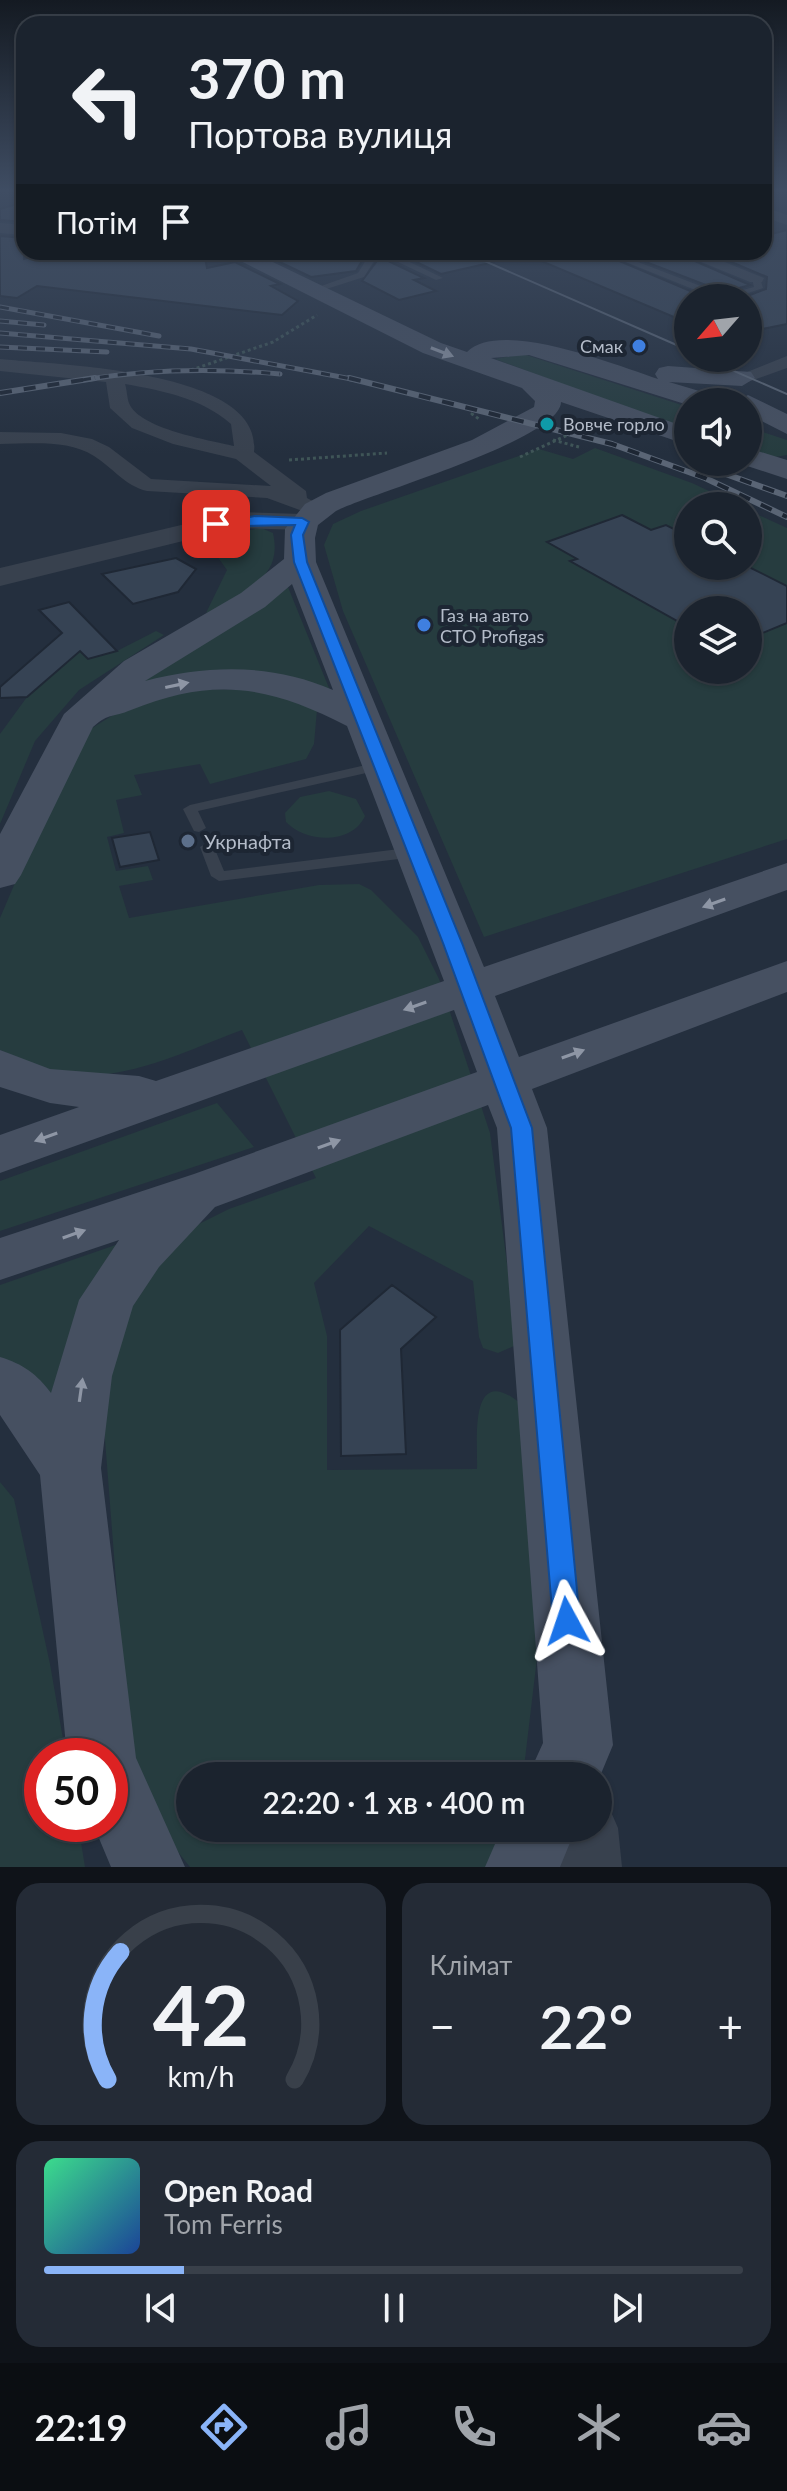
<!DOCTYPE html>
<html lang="uk">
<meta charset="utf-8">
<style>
:root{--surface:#1b232e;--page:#242b36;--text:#f1f3f6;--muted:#a0a4aa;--line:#39404a;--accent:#8ab4f8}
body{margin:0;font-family:Lato,sans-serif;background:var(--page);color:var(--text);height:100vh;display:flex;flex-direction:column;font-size:30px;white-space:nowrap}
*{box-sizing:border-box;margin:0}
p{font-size:26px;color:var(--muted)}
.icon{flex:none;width:44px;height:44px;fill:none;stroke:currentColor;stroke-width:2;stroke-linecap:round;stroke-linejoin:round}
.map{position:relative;height:1867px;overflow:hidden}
.drawer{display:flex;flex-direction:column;gap:16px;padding:16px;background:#0f1319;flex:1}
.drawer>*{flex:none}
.hud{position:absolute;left:16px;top:16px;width:756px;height:244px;border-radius:24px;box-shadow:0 2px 6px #0004,0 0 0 2px var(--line);background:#1b232e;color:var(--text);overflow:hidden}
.needle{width:52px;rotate:242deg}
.controls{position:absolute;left:674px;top:284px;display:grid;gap:16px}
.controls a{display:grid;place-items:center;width:88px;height:88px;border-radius:50%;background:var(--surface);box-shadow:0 2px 6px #0004,0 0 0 2px var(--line);font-size:40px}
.speed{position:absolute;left:24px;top:1738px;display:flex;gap:16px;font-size:40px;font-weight:700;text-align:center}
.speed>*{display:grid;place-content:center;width:104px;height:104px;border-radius:50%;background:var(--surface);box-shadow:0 2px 6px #0004,0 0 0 2px var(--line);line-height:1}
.speed .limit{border:12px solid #d22;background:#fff;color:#111}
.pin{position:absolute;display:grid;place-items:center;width:68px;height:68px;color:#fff;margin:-34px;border-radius:16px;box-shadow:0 4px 12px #0006}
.me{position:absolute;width:88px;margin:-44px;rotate:355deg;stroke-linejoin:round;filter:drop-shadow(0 0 6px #0008)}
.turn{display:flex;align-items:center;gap:28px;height:168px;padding:0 40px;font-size:36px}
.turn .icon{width:104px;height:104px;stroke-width:2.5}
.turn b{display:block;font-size:56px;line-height:68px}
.then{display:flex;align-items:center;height:76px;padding:0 40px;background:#0003;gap:16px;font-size:30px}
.big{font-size:60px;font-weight:600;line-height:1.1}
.drawer .card{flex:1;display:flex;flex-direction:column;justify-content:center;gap:12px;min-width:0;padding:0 28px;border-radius:24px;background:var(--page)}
.drawer .dial{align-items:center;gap:0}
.dial svg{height:208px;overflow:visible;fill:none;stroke:var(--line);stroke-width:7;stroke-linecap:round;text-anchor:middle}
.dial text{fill:var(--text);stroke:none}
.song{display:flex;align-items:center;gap:24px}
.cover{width:96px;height:96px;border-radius:12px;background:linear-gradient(135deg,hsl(150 70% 55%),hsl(220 70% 35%))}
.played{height:8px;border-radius:4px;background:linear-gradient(90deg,var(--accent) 20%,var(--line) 20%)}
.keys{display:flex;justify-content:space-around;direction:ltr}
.heat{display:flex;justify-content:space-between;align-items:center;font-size:44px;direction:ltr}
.drawer .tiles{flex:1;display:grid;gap:16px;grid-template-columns:1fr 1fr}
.card:last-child{grid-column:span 2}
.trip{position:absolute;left:176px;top:1762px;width:436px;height:80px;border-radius:40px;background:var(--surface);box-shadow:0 2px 6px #0004,0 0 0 2px var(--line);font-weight:600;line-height:80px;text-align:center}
.dock{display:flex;height:128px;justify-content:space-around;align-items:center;background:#0b0e12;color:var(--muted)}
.dock .icon{width:56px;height:56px}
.dock .on{color:var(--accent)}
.dock b{font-size:36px;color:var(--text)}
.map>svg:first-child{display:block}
</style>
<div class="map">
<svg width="787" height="1867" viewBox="0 0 787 1867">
<rect width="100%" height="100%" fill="#242f3e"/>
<!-- green -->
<path fill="#263c3f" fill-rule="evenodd" d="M523,354L688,407V431L495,359Z
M748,427L787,440V455L775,457L748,452Z
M595,448L692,483L741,506H688V566H748V510L787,528V839L484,937L343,611L324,545L333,524L361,511L539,449L573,459ZM688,610H748V670H688Z
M261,528L273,533C280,565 265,578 240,595C229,603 219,610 206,613L227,570L207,542L210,537Z
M288,587L331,693L311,685L128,689Z
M156,631L164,635L79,690L35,741L0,824V734L27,697L80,651L89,659L117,651Z
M185,689L271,690L317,710L314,744L306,759L210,784L200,764L134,775L142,795L116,800L124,833L107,837L116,871L148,866L153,880L119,886L129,918L319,885L359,884L371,890L418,937L439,979L490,1133L516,1333L514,1346L498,1353L483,1348L479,1337L473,1281L369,1226L314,1283L327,1336V1470L477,1469C478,1442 468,1361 520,1403L537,1658L523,1776H190V1828H509L488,1867H190L174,1847L137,1779L125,1697L103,1414L124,1311L156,1262L191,1228L229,1209L316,1178L242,1030C182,1052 117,1087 51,1072C34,1069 16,1057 0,1050V918L29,850L89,730L129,705Z
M329,791L356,799L365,816C352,845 306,843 286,822L285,813L300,797Z
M217,1103L254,1147L0,1231V1181Z
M130,1240L60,1422L0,1361V1285Z
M0,1482L14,1499L50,1664L66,1756H42V1824H78L85,1867H0Z"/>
<!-- building -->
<path fill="#364354" stroke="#1f2835" stroke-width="2" d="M24,202V222L0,220V209Z
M787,230V324L748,332V298H742L766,289L767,277L708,252H764V236Z
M0,236L24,238V259L52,252H204L207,268L235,262L280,284L271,286L298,301L282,315L37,286L17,298L0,296Z
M280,252H367L356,271L311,277L265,255Z
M396,252H492L494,262L441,274Z
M520,252H598L707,298H688V323Z
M620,252H674L750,285L724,292Z
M380,257L424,278L414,280L436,291L399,300L362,281Z
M622,515L651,530L666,525L688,536V566H747L787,586V623L748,639V610H688V627L570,561L577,559L547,542Z
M176,558L196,569L178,592L133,604L102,574Z
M69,602L117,651L88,659L80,651L27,697L0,698V687L62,633L39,610Z
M150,832L159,860L120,867L112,838Z
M392,1285L436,1317L401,1349L406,1454L341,1456L340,1330Z"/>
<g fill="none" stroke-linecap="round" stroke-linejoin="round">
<!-- path -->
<path stroke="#3f5557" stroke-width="3" stroke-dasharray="3 3" stroke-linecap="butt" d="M191,370L273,342L317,315
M477,409L472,414L479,419
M553,440L579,447
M520,457L585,427
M289,460L387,453"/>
<!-- service -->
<path fill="#38414e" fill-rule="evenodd" d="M371,252H389L443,278L436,280L379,253L364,277L314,293L310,290L358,273Z
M601,252H612L724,295L754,287L752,278L756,275L760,278L763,288L733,298H715Z
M379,762L386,766L384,769L198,811L206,828L199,832L194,831L183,809L190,805Z
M207,843L214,847L224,871L415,847L423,852L415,857L219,881L211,876L200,847Z"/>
<!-- minor -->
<path fill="#38414e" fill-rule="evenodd" d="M764,207L787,215V225L764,217Z
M0,223L24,225V235L0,233Z
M677,252H700L764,278L762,282H750Z
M787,356V368L742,384L732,378Z
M0,359C56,365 264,369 254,452L306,491L307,498L327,509L316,516L267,498L147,491C125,486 112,467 94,456C67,439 30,444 0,444V432L61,433L92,439L109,447L151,479L271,486L236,459L173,444L132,428L110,408L106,382L0,371ZM125,384C164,391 201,398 231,424L234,446C209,440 139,429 129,403C127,398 127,390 125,384Z"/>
<!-- tertiary -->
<path fill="#38414e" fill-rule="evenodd" d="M236,512L302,514L312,516L316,522L312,528L302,530L236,528L0,586V568Z
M598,1800L608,1805L618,1828L622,1867H554L552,1828H598Z"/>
<!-- secondary -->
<path fill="#465061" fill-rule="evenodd" d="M223,252H252L441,343L467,352C500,318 618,366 658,379L655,374L659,368L668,366L751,372L755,378L742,386L669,382L716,396L719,402H688V405L529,355L491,358L688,428V445L561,402C561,439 372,493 336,511L318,525L315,538L316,562L484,967L787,863V890L495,996L519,1057L787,961V992L532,1089L547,1128L613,1745L598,1781V1776H528L543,1743L497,1128L488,1105L215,1207L159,1267L133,1306L112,1376L101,1468L136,1758L185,1867H111L93,1824H110V1756H67L40,1475L0,1415V1357C23,1364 37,1374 51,1393L79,1300L119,1240L0,1280V1238L194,1174L477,1072L454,1010L0,1173V1135L79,1107L50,1103L0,1087V1050L50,1069L139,1076L156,1081L444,981L347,726C270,686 214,676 131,710C112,718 110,712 93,727L21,875L15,884L0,888V834L64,714L124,661L241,593L284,559L285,529L305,504L326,493L472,440L534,407L535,401L522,388L423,353ZM292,584L333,690C271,663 208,665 145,681L265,607Z
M748,395L787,414V434L748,414V402H735Z
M748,448L787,460V479L738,463L748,462Z
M502,1828H576L560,1867H485Z"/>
<!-- tram -->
<path stroke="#5a6575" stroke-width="2" d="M464,252L688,350
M704,358L787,394"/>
<!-- rail-far1 casing -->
<g stroke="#5a6575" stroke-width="5">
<path id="rail-far1" d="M0,307L159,336
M0,321L44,325
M0,333L191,349L357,380
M0,347L107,352
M82,380C149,369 212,368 280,374"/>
</g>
<!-- rail casing -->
<g stroke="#5a6575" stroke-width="6">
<path id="rail" d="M349,378L612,444L705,478L787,517
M0,393L95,378
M695,463L787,496"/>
</g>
<!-- rail-far1 -->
<use href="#rail-far1" stroke="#1d2633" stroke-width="3" stroke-dasharray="9" stroke-linecap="butt"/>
<!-- rail -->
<use href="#rail" stroke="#1d2633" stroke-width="4" stroke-dasharray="12" stroke-linecap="butt"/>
</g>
<!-- one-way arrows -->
<defs><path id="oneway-solid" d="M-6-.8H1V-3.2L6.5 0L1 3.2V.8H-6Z" transform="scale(2)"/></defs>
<g fill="#8e96a5">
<use href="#oneway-solid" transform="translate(442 352) rotate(21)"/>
<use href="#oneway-solid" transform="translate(177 685) rotate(-12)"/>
<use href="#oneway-solid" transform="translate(714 903) rotate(160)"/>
<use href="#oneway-solid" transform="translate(415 1006) rotate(161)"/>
<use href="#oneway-solid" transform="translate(573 1054) rotate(-20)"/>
<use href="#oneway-solid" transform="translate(46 1137) rotate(160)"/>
<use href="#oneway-solid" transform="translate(329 1144) rotate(-20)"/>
<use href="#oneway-solid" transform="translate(74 1234) rotate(-19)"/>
<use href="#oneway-solid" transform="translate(81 1390) rotate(-82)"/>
</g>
<!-- sky -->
<linearGradient id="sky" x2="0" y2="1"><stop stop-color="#141a22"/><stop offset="0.42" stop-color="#3f4d63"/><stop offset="1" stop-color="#3f4d63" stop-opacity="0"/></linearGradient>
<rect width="787" height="454" fill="url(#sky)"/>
<!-- route -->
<path fill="#1a73e8" stroke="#114b97" stroke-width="2" d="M255,516L302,518L309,522L303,535L307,562L462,943L532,1128L580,1621L576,1631L567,1634L557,1631L553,1621L511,1128L443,943L294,562L291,535L295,525C280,525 215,528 209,524Z"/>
<!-- markers -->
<g fill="#3f7fe0" stroke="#1d2633" stroke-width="3">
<circle cx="639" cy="346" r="8"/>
<circle cx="424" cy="625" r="8"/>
</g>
<circle fill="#0f9aa8" stroke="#1d2633" stroke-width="3" cx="547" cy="424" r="8"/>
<circle fill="#5c6f8a" stroke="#1d2633" stroke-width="3" cx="188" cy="841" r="8"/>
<g text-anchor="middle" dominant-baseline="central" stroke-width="8" stroke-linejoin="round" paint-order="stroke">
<!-- far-poi labels -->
<g font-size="18" fill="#b4bcc9" stroke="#1d2633" text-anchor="start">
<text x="623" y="346" text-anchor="end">Смак</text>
<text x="563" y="424">Вовче горло</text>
<text x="440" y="615">Газ на авто<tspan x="440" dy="21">СТО Profigas</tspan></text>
</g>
<!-- poi labels -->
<g font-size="20" fill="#b4bcc9" stroke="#1d2633" text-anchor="start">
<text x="204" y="841">Укрнафта</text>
</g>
</g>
</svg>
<div class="controls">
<a><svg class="needle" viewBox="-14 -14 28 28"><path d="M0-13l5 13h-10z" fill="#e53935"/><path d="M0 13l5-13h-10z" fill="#a0a4aa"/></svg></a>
<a><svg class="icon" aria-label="sound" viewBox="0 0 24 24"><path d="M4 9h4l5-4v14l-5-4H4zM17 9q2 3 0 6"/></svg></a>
<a><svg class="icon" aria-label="search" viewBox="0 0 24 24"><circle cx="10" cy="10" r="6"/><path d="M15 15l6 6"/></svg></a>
<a><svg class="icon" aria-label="layers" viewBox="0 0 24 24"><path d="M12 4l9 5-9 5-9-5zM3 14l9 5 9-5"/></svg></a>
</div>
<div class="speed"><div class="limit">50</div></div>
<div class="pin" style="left:216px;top:524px;background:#d93025"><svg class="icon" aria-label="arrive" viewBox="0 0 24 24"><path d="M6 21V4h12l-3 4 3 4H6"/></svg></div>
<svg class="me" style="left:567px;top:1621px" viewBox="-20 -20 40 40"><path d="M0-17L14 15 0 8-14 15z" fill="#1a73e8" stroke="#fff" stroke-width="4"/></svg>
<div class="trip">22:20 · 1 хв · 400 m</div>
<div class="hud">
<div class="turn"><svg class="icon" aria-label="left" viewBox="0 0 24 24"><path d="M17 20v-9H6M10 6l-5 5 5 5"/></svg><div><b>370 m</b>Портова вулиця</div></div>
<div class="then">Потім<svg class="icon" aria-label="arrive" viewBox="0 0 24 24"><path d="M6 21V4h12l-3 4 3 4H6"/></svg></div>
</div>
</div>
<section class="drawer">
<div class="tiles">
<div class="card dial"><svg viewBox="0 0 100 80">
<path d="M14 69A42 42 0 1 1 86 69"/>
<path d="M14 69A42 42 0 0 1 19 20" stroke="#8ab4f8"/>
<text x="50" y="56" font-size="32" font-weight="700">42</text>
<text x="50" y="72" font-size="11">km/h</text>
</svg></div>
<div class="card"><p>Клімат</p>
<div class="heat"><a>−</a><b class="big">22°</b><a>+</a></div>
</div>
<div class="card">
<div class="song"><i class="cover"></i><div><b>Open Road</b><p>Tom Ferris</p></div></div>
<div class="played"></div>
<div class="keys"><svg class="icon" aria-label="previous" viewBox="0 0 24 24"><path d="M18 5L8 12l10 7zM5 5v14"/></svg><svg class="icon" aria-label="pause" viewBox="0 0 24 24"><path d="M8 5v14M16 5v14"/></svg><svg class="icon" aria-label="next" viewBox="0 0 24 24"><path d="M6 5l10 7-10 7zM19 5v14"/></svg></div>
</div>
</div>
</section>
<nav class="dock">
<b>22:19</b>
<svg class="icon on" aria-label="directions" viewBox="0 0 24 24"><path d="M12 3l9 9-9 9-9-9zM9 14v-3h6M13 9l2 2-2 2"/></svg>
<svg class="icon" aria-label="music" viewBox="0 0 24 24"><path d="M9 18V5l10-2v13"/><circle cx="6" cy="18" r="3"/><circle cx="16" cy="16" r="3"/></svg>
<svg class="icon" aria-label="phone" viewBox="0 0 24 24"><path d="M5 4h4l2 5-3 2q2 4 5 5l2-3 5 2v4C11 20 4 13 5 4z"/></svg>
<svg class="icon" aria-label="climate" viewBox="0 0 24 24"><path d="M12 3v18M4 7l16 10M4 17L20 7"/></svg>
<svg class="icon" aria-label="car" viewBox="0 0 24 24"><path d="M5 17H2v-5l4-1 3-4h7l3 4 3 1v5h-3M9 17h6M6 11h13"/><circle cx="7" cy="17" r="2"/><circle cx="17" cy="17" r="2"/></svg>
</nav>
